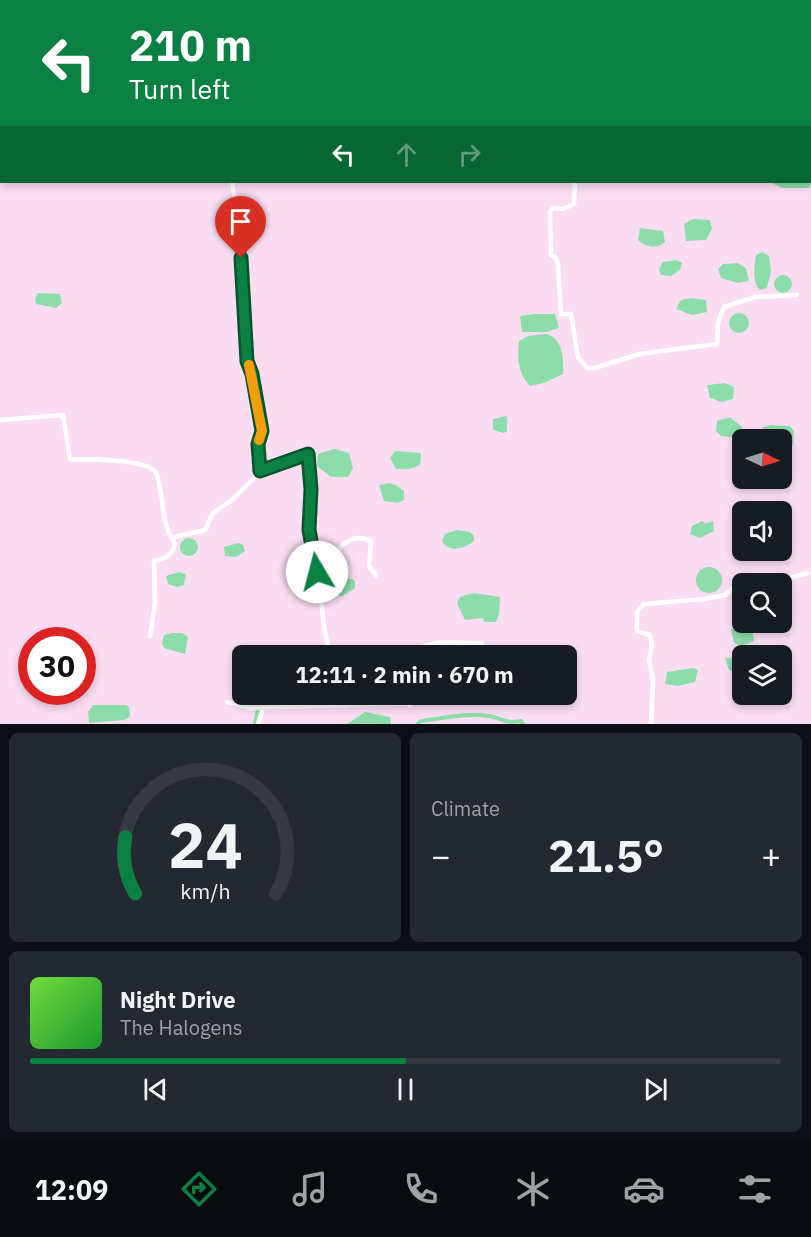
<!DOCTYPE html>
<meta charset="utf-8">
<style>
:root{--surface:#171b24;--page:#242831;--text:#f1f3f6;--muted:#9ea1a6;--line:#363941;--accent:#0b8043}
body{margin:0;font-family:"IBM Plex Sans",sans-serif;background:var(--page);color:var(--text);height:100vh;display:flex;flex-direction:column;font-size:22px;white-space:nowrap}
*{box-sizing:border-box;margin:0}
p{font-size:20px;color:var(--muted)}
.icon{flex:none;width:33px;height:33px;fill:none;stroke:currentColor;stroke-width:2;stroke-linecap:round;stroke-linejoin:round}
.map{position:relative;height:724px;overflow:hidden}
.drawer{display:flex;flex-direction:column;gap:9px;padding:9px;background:#0d0f14;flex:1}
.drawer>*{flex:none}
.hud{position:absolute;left:0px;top:0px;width:812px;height:183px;box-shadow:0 3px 9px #0003;background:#0b8043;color:#fff;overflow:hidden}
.needle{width:39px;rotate:94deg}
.buttons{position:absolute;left:732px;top:429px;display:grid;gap:12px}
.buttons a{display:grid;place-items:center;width:60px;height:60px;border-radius:9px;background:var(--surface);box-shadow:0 3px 9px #0003;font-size:30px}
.speed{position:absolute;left:18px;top:627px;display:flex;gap:12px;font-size:30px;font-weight:700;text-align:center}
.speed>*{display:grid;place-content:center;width:78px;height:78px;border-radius:50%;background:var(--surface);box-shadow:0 3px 9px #0003;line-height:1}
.speed .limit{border:9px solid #d22;background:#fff;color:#111}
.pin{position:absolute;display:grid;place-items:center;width:51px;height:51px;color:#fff;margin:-62px -26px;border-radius:50% 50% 50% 0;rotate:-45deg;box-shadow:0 0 6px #0007}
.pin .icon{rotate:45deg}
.me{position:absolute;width:66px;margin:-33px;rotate:352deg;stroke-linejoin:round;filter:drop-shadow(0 0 4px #0008)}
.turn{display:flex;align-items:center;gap:21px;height:126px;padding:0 30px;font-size:27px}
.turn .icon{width:78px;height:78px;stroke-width:2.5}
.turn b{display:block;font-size:42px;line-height:51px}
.lanes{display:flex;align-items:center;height:57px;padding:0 30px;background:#0003;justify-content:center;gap:30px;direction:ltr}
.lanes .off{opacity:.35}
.big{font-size:45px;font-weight:800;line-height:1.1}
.drawer .widget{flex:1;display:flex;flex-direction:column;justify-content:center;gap:9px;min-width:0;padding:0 21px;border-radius:9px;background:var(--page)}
.drawer .dial{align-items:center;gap:0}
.dial svg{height:156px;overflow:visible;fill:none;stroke:var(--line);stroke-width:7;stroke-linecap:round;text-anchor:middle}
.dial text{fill:var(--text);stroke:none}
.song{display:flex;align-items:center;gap:18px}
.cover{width:72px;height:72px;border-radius:9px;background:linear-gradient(135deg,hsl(100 70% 55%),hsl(130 70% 35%))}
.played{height:6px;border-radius:3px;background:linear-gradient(90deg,var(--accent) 50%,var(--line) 50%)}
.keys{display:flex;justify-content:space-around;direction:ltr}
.heat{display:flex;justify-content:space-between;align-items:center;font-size:33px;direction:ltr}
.drawer .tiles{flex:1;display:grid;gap:9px;grid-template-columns:1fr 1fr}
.widget:last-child{grid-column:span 2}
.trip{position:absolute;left:232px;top:645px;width:345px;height:60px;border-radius:9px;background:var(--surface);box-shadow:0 3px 9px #0003;font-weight:800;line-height:60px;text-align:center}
.tabs{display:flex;height:96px;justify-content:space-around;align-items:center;background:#090b0e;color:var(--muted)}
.tabs .icon{width:42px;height:42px}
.tabs .active{color:var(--accent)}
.tabs b{font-size:27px;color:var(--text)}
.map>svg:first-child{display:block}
</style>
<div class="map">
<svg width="811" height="724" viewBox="0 0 811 724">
<rect width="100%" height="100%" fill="#fbddf3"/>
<!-- water -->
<path fill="#8cdda9" d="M810,159L811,184L809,188H782L770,182H810Z
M693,219L710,220L712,229L706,240L686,241L684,224Z
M640,228L663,231L665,242C656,250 646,247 638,240Z
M762,252L769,256L771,271L767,288L760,290C752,282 754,266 756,255Z
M677,260L682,263L680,270L671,276L661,275L659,269L663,262Z
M737,263L746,268L749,281L738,283L721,278L718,269L723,264Z
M774 284a9 9 0 1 1 18 0a9 9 0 1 1-18 0Z
M38,293L60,294L62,303L56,308L36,304L35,299Z
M691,298L706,300L707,312L692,315L676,309L681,300Z
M729 323a10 10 0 1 1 20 0a10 10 0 1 1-20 0Z
M534,314H555L559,328L547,332H522L520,316Z
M547,334C563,339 564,359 563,374L544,383L530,386C518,374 517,357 519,341L528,336Z
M725,383L734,387L733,399L722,402L710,398L707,385Z
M507,416V431L504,433L493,430V419Z
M730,417L742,427L739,438L721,436L716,431L717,421Z
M771,425L790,426L794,431L793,445L782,448V440L762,439L763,427Z
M334,449L349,453L353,468L348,477H331L317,466L318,454Z
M395,451L421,453L420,465L409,469H396L390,458Z
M389,483L396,485L404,491V500L398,503L384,501L379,485Z
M702,521L705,524L713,521L714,531L700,538L690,534L692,526Z
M456,530L470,532L474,536V541C465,548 449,554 442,541L445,534Z
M180 547a9 9 0 1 1 18 0a9 9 0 1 1-18 0Z
M238,543L243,545L245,551L236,557L225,556L224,547Z
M696 580a13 13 0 1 1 26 0a13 13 0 1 1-26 0Z
M179,572L186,574L184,585L177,587L168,584L166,576Z
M327,576L352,579L355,581V588L342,596L325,594L322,582Z
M474,593L500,597L499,614L496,622H484L483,618L465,620L457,603L460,597Z
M737,626L752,629L754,641L742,646L734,643L731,629Z
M172,633H182L188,637L185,654L164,648L162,643L164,635Z
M725,658L742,659V675L729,670Z
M693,668L698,670L695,682L678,686L665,684L667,672Z
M93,705H126L129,707L130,717L124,720L89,723L88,712Z
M365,712L390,717L391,724H347Z"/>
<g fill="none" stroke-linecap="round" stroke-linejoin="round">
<!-- canal -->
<path stroke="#8cdda9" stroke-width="4" d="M270,656V647
M255,724L261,694
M418,724L421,721C444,718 466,713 489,716C504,718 502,724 521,721L523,724"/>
<!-- street -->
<path stroke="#fff" stroke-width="4.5" d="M229,2V0
M232,182L241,238V283L247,361L252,374L262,431L258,444L260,473
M575,182L574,204L563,209L553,208L550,212L551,255L556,258L558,264L561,314H571L578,357L587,368H595L639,354L717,344L718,323L724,307L755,297L797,295
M0,420L63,415L70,459C85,459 150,459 156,473C166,499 158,517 175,544C172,556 165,559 154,561L155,604L150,636
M171,538L205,530L213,513L232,500L257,475L308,454C312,474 308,495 308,515C309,533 315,549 316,567
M333,656C321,639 323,591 316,567L325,565C337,551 349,530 371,541L369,566L376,575
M411,656C426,636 459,644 482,643
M345,694L346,706
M227,702L250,708L406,703L410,705V694
M258,724L263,708
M651,724L653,679L649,660L652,646L650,635L637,631V612L644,604L705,599L725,595L740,581L758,576L777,581L808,573"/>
</g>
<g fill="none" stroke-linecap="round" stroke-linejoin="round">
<!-- route casing -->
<g stroke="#07532c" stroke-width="15">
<path id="route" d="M241,258L247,361L252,374L262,431L258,444L260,471L308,454L311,489L309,530L317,572"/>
</g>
<!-- route -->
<use href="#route" stroke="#0b8043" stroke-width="10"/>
<!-- slow -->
<path stroke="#f59e0b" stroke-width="10" d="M249,365L262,431L259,440"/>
</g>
</svg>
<div class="buttons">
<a><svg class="needle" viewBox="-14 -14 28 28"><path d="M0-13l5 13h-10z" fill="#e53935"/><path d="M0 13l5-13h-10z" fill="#9ea1a6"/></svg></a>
<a><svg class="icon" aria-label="sound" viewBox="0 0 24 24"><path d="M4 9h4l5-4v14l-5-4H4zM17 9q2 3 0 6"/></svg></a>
<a><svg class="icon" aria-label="search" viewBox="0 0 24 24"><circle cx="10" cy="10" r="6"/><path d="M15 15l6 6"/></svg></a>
<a><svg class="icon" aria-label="layers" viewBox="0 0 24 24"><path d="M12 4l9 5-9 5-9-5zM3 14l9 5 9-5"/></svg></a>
</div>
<div class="speed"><div class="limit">30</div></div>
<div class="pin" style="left:241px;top:258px;background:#d93025"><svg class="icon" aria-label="arrive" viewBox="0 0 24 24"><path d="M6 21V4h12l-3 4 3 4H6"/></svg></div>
<svg class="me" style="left:317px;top:572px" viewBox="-20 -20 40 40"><circle r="19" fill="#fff"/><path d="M0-13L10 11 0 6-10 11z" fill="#0b8043"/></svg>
<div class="trip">12:11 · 2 min · 670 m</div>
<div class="hud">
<div class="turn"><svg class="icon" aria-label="left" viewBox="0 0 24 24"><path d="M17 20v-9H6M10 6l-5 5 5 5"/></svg><div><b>210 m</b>Turn left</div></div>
<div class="lanes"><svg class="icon" aria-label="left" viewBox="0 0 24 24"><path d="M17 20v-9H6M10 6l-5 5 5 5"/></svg><svg class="icon off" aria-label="ahead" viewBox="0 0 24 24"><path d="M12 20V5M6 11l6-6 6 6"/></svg><svg class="icon off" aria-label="right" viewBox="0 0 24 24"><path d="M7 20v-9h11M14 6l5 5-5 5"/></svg></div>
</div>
</div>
<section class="drawer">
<div class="tiles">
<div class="widget dial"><svg viewBox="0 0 100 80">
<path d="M14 69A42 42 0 1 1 86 69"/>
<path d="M14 69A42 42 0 0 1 9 40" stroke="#0b8043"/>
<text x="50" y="56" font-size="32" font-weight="700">24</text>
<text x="50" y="72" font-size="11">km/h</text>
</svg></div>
<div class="widget"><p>Climate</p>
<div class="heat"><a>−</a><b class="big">21.5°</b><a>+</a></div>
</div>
<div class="widget">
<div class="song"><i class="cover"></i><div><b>Night Drive</b><p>The Halogens</p></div></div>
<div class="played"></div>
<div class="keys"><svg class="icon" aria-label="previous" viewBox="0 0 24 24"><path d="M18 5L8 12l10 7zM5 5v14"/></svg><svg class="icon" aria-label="pause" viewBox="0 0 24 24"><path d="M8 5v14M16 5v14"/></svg><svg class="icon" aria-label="next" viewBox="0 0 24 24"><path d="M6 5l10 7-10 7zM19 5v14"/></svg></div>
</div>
</div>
</section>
<nav class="tabs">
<b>12:09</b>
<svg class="icon active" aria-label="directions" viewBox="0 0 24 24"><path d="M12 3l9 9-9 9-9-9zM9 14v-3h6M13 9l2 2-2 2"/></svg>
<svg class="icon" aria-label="music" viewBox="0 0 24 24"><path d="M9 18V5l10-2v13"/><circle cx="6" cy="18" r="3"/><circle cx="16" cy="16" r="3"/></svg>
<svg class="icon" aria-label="phone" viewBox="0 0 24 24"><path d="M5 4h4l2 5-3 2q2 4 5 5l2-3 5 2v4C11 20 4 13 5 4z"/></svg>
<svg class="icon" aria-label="climate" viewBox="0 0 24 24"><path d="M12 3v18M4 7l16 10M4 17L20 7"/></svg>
<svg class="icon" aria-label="car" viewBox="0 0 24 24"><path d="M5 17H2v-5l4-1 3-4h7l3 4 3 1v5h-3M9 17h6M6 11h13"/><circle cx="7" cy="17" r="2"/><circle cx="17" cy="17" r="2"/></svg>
<svg class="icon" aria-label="filters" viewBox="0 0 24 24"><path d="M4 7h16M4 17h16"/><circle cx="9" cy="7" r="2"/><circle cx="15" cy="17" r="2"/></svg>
</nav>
